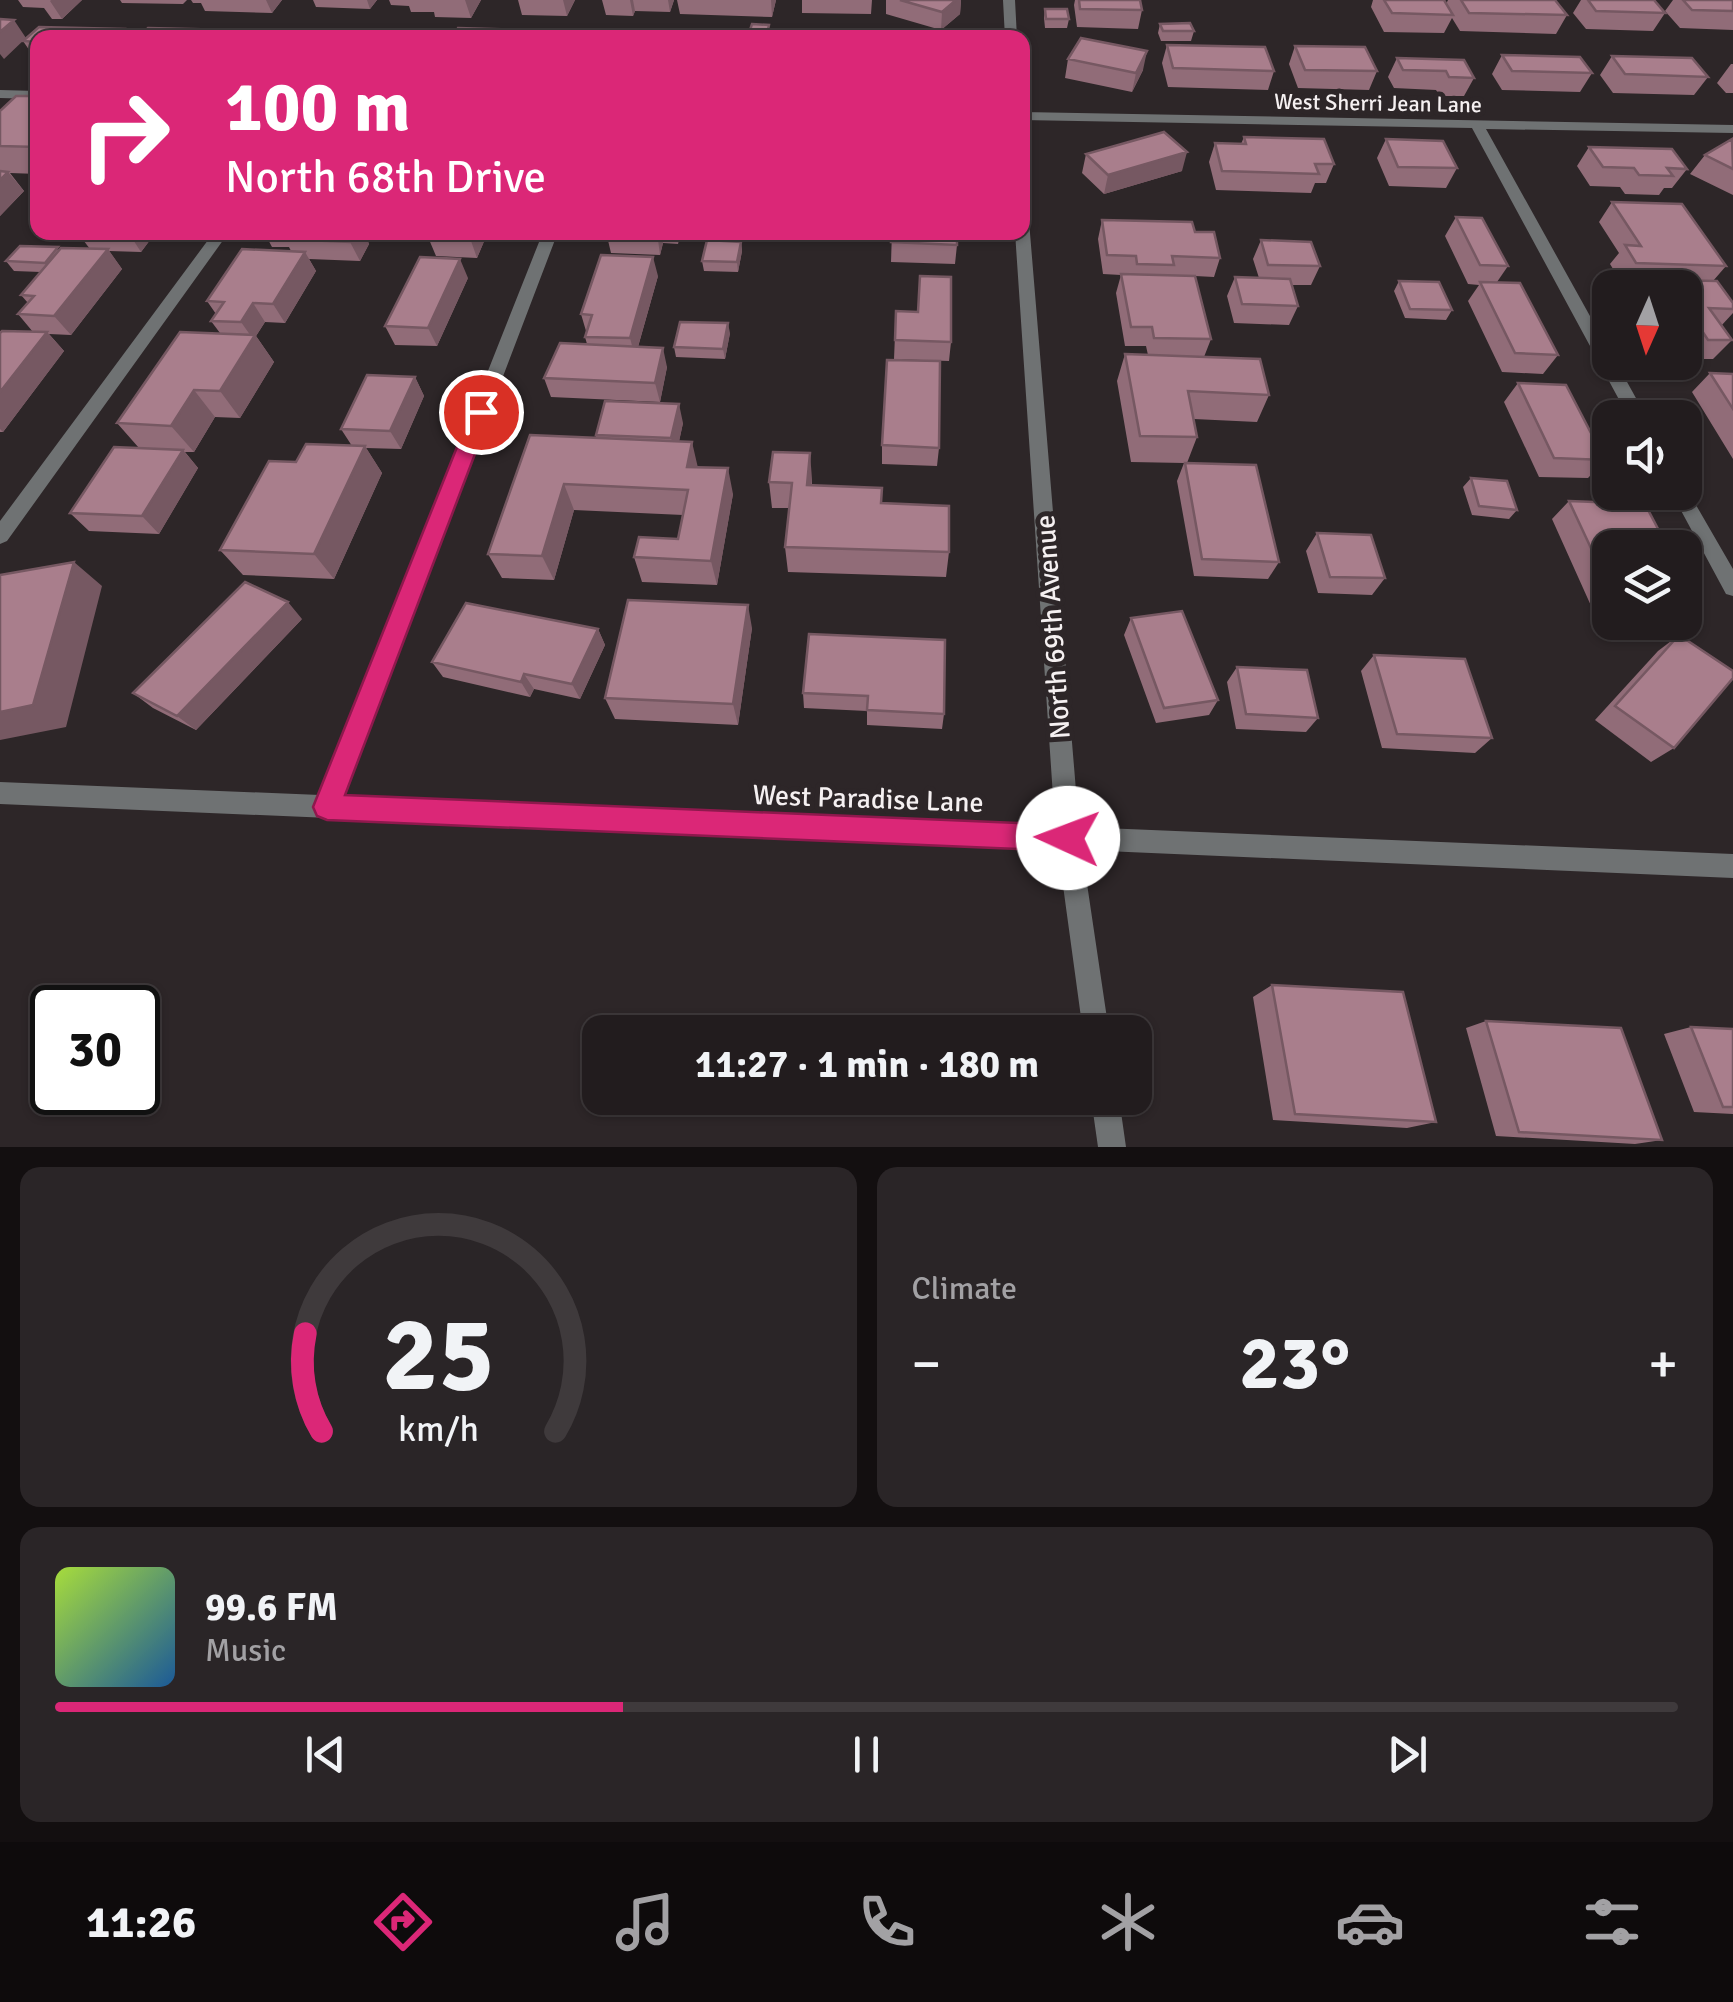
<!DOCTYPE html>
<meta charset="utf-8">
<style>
:root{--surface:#221c1e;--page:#2a2527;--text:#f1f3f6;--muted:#a2a1a4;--line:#3f3a3c;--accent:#db2777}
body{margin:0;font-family:Signika,sans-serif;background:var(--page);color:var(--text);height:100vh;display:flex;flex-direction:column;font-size:38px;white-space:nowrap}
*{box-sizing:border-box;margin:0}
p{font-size:32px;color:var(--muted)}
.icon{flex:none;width:55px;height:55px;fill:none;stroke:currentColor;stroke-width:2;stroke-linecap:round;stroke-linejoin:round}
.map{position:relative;height:1147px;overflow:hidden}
.sheet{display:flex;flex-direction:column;gap:20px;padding:20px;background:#130f10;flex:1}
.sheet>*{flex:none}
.hud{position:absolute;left:30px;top:30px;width:1000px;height:210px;border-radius:20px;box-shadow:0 2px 8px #0004,0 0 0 2px var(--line);background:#db2777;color:#fff;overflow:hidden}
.needle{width:65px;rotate:183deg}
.fabs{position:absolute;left:1592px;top:270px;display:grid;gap:20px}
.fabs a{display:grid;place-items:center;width:110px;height:110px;border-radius:20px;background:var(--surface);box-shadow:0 2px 8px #0004,0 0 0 2px var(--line);font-size:50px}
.speed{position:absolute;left:30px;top:985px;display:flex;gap:20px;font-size:50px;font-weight:700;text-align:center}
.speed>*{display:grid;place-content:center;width:130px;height:130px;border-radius:50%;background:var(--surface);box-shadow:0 2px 8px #0004,0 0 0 2px var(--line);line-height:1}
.speed .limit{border:5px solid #111;border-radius:15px;background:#fff;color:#111}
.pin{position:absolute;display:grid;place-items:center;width:85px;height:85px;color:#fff;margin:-42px;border:5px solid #fff;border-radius:50%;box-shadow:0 2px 10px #0007}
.me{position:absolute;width:110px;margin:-55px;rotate:272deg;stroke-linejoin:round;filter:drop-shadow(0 0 8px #0008)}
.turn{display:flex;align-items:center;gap:35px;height:210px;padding:0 30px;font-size:45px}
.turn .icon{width:130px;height:130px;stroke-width:2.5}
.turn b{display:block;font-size:70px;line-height:85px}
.big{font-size:75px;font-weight:700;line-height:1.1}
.sheet .widget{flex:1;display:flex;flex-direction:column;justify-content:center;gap:15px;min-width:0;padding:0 35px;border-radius:20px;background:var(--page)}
.sheet .dial{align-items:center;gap:0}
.dial svg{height:260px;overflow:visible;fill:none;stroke:var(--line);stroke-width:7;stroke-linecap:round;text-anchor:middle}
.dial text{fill:var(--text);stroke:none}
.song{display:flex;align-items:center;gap:30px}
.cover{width:120px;height:120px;border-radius:15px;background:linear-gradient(135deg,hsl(80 70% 55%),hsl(210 70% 35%))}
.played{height:10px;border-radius:5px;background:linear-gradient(90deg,var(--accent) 35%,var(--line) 35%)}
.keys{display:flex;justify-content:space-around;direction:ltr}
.heat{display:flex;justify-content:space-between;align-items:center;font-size:55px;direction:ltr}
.sheet .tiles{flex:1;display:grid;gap:20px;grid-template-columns:1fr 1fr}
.widget:last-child{grid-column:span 2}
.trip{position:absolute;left:582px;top:1015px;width:570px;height:100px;border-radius:20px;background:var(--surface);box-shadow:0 2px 8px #0004,0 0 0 2px var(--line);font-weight:700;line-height:100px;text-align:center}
.dock{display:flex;height:160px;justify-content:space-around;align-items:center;background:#0e0b0c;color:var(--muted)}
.dock .icon{width:70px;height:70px}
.dock .active{color:var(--accent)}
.dock b{font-size:45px;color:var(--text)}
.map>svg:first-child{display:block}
</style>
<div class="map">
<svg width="1733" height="1147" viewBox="0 0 1733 1147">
<rect width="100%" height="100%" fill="#2d2628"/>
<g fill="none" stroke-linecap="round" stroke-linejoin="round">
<!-- minor -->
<path fill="#6f7273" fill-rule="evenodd" d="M1003,0H1015L1017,38H1005Z
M0,90L38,91V99L0,98Z
M1022,112L1733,125V133L1486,129L1610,352V362H1616L1647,418H1629L1472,128L1022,120Z
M1022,217L1029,221L1079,827L1733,854V878L1082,850L1109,1032H1083L1058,849L0,804V782L320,795L543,232H558L343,796L1055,826L1015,232H1022Z
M214,232H229L7,541L0,544V521Z
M1685,486L1733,569V596L1726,594L1671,492H1685Z
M1091,1098H1119L1126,1147H1098Z"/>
</g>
<!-- wall -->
<path fill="#916c78" d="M18,0H82L62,19H52L44,8L23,7Z
M120,0H187L183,4L122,3Z
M191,0H282L272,13L205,11L201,3H193Z
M313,0H377L370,9L316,7Z
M389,0H481L471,18L435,17L434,12H411L409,6L391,5Z
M518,0H575L567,16L522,15Z
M602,0H674L670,12L635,11L633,16L606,15Z
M677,0H776L772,17L680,14Z
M802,0H872L871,14L802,13Z
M886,0H961L960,14L941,30L886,14Z
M1075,0H1140L1142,10L1138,29L1077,27L1074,5Z
M1373,0H1444L1446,4L1448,0H1555L1567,15L1556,34L1460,31L1452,18L1444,33L1384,32L1371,7Z
M1581,0H1654L1665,13L1653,31L1586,29L1573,13Z
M1673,0H1733V30L1680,28L1665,11Z
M1045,9L1069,19L1067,28H1045L1044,18Z
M1160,24L1194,31L1191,41H1161L1158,33Z
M39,27L124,29L129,38H38L36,60L23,41Z
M1167,45L1274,71L1268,90L1168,87L1162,63Z
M1295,46L1377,71L1369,90L1298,88L1289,64Z
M1502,55L1592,73L1580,92L1502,90L1492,74Z
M1612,56L1708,77L1694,95L1613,93L1600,75Z
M1397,58L1474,78L1464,96H1440L1436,90L1394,88L1388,77Z
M1068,59L1143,70L1132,92L1065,78Z
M1731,64H1733V93H1726L1717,83Z
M38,96V174L10,173L24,191L0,216V111Z
M1244,137L1334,164L1326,183H1315L1311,193L1216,190L1209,162L1215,143L1241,144Z
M1386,139L1457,168L1446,188L1389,186L1377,158Z
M1733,139V195L1690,174L1705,155Z
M1589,147L1687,169L1672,188H1664L1659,195L1625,194L1620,187L1590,186L1577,166Z
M1086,154L1182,171L1104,194L1082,173Z
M1612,202L1726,266L1713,281L1733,303V313L1721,326L1732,340L1713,359H1691L1685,350V288H1662L1665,283L1621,282L1610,264L1619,253L1599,222Z
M1456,217L1508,266L1497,282L1558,355L1543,374L1502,372L1468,301L1479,285L1468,284L1445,236Z
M1102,220L1195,232L1220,258L1214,277L1195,276L1211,339L1204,357L1269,395L1257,422L1194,419L1197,437L1187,463L1279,562L1268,579L1194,576L1177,481L1184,463L1131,462L1117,381L1125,354L1148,355L1146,346H1125L1116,293L1121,275L1103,274L1098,239Z
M77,232H156L141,252L109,251L122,269L71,335L49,334L64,351L3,432H0V333L33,332L18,314L28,303L21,295L41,272L14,271L6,261L60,249H90Z
M264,232H364L369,244L360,261L309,259L316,271L285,323L265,322L256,336L274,362L240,418L215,417L194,452H185L198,468L159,534L89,531L70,513L139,448L117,423L220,333L211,321L216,314L207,301L291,251L289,247H272Z
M488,232L477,258L436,256L428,237Z
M606,232H681L678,244L663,243L660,255L611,253Z
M892,232L957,245L955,264L891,262Z
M1261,240L1320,266L1311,285H1292L1298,306L1289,325L1234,323L1227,296L1235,277L1259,278L1253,259Z
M741,242L742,251L738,272L704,271L702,261Z
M658,276L638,347L667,367L660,402L551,397L544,378L587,344L585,337L586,331L581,314Z
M468,278L437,346L395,345L385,326Z
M1399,281L1452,310L1446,320L1405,318L1394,291Z
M896,311L951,342L949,361L894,359Z
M730,333L725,359L676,357L674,347Z
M1710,373L1733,374V459L1692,392Z
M415,377L424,396L401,449L366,448L382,473L334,579L243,575L220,550L296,462L352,446L341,429Z
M1518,383L1605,460L1588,478L1539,477L1504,402Z
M683,423L679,441L698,467L733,494L717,585L642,582L634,557L678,539L683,515L574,510L554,580L502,578L488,554L596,438V435Z
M882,445L939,448L937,466L882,464Z
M1471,478L1517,510L1509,519L1472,515L1463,487Z
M812,479V485L882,503L949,552L946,577L788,572L785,547L789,508H772L769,482Z
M1569,501L1610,548V609L1592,608L1552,519Z
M1317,533L1385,578L1372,595L1318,593L1306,551Z
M1131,618L1218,700L1209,715L1156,723L1124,635Z
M302,619L196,730L153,708L133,693Z
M752,628L738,725L615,719L605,698Z
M598,629L605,645L580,699L534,689L530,697L443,677L432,662Z
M1679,635L1674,748L1651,762L1595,720L1658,651Z
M945,640L944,714L942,729L867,725V711L804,708L803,693Z
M1374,655L1492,738L1475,753L1382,748L1361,671Z
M1237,667L1318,718L1306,732L1236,729L1227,682Z
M1272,985L1436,1122L1407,1128L1273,1120L1253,997Z
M1486,1021L1662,1140L1635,1144L1496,1136L1466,1028Z
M1691,1027L1733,1029V1114L1694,1112L1664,1034Z"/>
<!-- shaded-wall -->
<path fill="#765862" d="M51,0H82L62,19L50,1Z
M266,0H282L272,13Z
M367,0H377L370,9Z
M465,0H481L471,18Z
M563,0H575L567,16Z
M630,0H633L635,11L633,16Z
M668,0H674L670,12Z
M771,0H776L772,17Z
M956,0H961L960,14L941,30L942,12Z
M14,20L26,38L4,59L0,54V32Z
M124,29L129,38H116Z
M231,30L235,38H224Z
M1147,51L1143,70L1132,92L1136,73Z
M1187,152L1182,171L1104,194L1108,175Z
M8,172L24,191L0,216V180Z
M128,232H156L141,252Z
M355,232H364L369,244L360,261L350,242Z
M472,232H488L477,258L470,238Z
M657,232H661L663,243L660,255Z
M741,242L742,251L738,272L737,262Z
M108,249L122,269L71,335L54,316Z
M305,252L316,271L285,323L273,304Z
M653,257L658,276L635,357L630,338Z
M460,259L468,278L437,346L428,328Z
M253,303L265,322L256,336L274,362L240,418L220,391L253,339L241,322Z
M728,323L730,333L725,359L723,349Z
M47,332L64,351L3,432L0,429V392Z
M663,348L667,367L660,402L655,383Z
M415,377L424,396L401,449L390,431Z
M194,390L215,417L194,452L171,426Z
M679,404L683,423L676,456L671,438Z
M692,442L698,468L687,467Z
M365,446L382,473L334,579L314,554Z
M183,450L198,468L159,534L142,516Z
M810,453L812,479L809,511L807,485Z
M728,468L733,494L717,585L711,561Z
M564,484L574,510L554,580L542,556Z
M74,562L102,586L66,727L0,740V712Z
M288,602L302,619L196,730L177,716Z
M748,605L752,628L738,725L733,704Z
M598,629L605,645L580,699L572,684Z
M524,674L534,689L530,697L521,682Z"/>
<!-- building -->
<path fill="#a97e8c" stroke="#765862" stroke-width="2.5" d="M900,0H956L942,12Z
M1079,0H1140L1142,10L1080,9Z
M1384,0H1444L1453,15L1392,13Z
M1461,0H1555L1567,15L1469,13Z
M1588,0H1654L1665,13L1596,11Z
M1683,0H1733V11L1692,10Z
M1045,9H1067L1069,19H1046Z
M0,19L14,20L0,32Z
M1190,23L1194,31H1163L1160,24Z
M752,24L769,25L766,38H668L671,31L749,33Z
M39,27L124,29L116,38H38V42L23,41Z
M148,28L231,30L224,38H138Z
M458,28L555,31L552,38H453Z
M246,30L319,32L314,38H240Z
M355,31L397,32L394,37H420L350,38Z
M775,34L838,36L837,38H775Z
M1081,38L1147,51L1136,73L1068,59Z
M1167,45L1265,47L1274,71L1173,68Z
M1295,46L1365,47L1377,71L1305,70Z
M1502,55L1580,57L1592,73L1512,71Z
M1612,56L1692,58L1708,77L1625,74Z
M1397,58L1464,60L1474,78L1449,77L1446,71L1403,70Z
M16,96H38V147L0,146V111Z
M1164,132L1187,152L1108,175L1086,154Z
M1244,137L1324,139L1334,164H1315L1319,174L1222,171L1215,143L1246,144Z
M1386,139L1443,141L1457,168L1398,167Z
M1732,139L1733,169L1705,155Z
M1589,147L1672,149L1687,169L1667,168L1673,176L1639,175L1634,168L1603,167Z
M0,171L8,172L0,180Z
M1612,202L1682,204L1726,266L1636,263L1625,245L1641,246Z
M1456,217L1482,218L1508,266L1480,265Z
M1102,220L1192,222L1195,232H1214L1220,258L1172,256L1174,265L1137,264L1136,256L1107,255Z
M288,232H355L350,242L284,239Z
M430,232H472L470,238L428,237Z
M606,232H657L656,235L606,234Z
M892,232H957V245L891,242Z
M707,240L741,242L737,262L702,261Z
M1261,240L1311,242L1320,266L1268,265Z
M20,246L58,247L45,263L6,261Z
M61,248L108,249L54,316L18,314L34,296L21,295Z
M242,249L305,252L273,304L253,303L241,322L211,321L224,302L207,301Z
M601,255L653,257L630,338L585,337L592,315L581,314Z
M420,257L460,259L428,328L385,326Z
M1121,274L1195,276L1211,339L1154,338L1152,327H1131Z
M920,276L951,277V342L895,340L896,311L918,312Z
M1235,277L1290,279L1298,306L1242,304Z
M1668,280L1717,281L1733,303V309L1709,308L1732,340H1708L1685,305V288H1674Z
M1399,281L1439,282L1452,310L1410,309Z
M1480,282L1520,283L1558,355L1515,353Z
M680,322L728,323L723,349L674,347Z
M2,331L47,332L0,392V333Z
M180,332L255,335L220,391L194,390L171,426L117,423Z
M560,343L663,348L655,383L544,378Z
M1125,354L1260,359L1269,395L1188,391L1197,437L1140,436Z
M887,360L940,361L939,448L882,445Z
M1710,373L1733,374V409Z
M367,375L415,377L390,431L341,429Z
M1518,383L1566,385L1605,460L1554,458Z
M605,401L679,404L671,438L596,435Z
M530,435L692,442L687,467L728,468L711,561L634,557L639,537L678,539L688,490L564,484L542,556L488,554Z
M306,444L365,446L314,554L220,550L269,461L296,462Z
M114,447L183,450L142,516L70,513Z
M773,452L810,453L807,485L882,488L881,503L949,506V552L785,547L792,483L769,482Z
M1185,463L1256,465L1279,562L1202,559Z
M1471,478L1507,481L1517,510L1479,506Z
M1569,501L1645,504L1668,548H1610V589Z
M1317,533L1371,535L1385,578L1330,577Z
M74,562L33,705L0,712V575Z
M1685,580L1693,595H1685Z
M245,582L288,602L177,716L133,693Z
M628,600L748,605L733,704L605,698Z
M466,603L598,629L572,684L524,674L521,682L432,662Z
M1182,611L1218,700L1164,708L1131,618Z
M809,634L945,640L944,714L867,710L868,696L803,693Z
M1679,635L1733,671V678L1674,748L1615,706Z
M1374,655L1465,659L1492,738L1397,734Z
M1237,667L1307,670L1318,718L1246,714Z
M1272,985L1403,992L1436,1122L1295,1114Z
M1486,1021L1621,1028L1662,1140L1519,1132Z
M1691,1027L1733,1029V1107H1723Z"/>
<!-- route -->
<path fill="#db2777" stroke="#8e194d" stroke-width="2.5" d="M481,405L491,412L345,795L1068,825L1078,828L1082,838L1078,847L1068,851L327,820L317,816L313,807L471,412Z"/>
<g text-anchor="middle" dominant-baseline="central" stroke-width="10" stroke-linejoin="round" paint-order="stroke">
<!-- far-street labels -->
<g font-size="22" fill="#f5f0f1" stroke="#2d2628">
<text transform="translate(1378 103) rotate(1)">West Sherri Jean Lane</text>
</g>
<!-- street labels -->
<g font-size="28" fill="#f5f0f1" stroke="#2d2628">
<text transform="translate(1053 627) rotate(-94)">North 69th Avenue</text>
<text transform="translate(868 799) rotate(2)">West Paradise Lane</text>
</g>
</g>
</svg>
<div class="fabs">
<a><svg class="needle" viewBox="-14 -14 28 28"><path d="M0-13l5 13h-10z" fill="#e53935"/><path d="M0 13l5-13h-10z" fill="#a2a1a4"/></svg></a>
<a><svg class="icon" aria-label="sound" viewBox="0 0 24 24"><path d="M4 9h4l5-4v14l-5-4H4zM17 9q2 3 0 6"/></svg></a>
<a><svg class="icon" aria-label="layers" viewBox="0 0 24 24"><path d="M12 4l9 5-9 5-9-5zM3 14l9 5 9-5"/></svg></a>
</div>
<div class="speed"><div class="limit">30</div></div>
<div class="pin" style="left:481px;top:412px;background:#d93025"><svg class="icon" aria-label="arrive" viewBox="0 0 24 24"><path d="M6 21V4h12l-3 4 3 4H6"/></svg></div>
<svg class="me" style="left:1068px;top:838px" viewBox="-20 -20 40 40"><circle r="19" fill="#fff"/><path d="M0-13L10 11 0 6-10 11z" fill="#db2777"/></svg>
<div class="trip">11:27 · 1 min · 180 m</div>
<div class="hud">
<div class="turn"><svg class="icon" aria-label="right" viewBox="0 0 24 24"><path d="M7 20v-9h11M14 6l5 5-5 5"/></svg><div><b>100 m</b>North 68th Drive</div></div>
</div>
</div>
<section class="sheet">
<div class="tiles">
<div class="widget dial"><svg viewBox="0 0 100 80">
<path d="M14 69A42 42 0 1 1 86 69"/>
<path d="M14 69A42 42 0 0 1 9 39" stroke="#db2777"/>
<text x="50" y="56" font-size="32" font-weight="700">25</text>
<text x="50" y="72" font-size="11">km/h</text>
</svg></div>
<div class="widget"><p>Climate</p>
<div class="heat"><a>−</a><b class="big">23°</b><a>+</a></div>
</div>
<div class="widget">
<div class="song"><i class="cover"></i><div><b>99.6 FM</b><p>Music</p></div></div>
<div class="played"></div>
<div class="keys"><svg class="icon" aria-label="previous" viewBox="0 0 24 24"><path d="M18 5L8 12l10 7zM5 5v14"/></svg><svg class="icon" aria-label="pause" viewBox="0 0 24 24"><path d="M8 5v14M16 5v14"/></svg><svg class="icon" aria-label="next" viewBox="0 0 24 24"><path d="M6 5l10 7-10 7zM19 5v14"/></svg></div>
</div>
</div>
</section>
<nav class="dock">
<b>11:26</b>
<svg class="icon active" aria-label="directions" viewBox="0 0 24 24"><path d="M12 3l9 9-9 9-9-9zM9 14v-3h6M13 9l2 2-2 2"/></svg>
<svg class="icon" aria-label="music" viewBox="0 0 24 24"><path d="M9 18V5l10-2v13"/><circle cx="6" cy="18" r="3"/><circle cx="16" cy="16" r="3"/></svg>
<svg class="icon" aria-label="phone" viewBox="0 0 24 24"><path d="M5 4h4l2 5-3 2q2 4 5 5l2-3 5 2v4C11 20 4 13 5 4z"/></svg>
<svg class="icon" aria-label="climate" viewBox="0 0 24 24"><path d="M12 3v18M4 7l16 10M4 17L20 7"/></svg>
<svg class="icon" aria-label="car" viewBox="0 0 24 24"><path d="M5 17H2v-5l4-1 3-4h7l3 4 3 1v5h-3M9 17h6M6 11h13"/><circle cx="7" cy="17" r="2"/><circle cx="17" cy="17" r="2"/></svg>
<svg class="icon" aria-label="filters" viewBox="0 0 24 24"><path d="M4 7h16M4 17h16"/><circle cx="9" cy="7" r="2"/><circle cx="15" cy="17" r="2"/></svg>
</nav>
